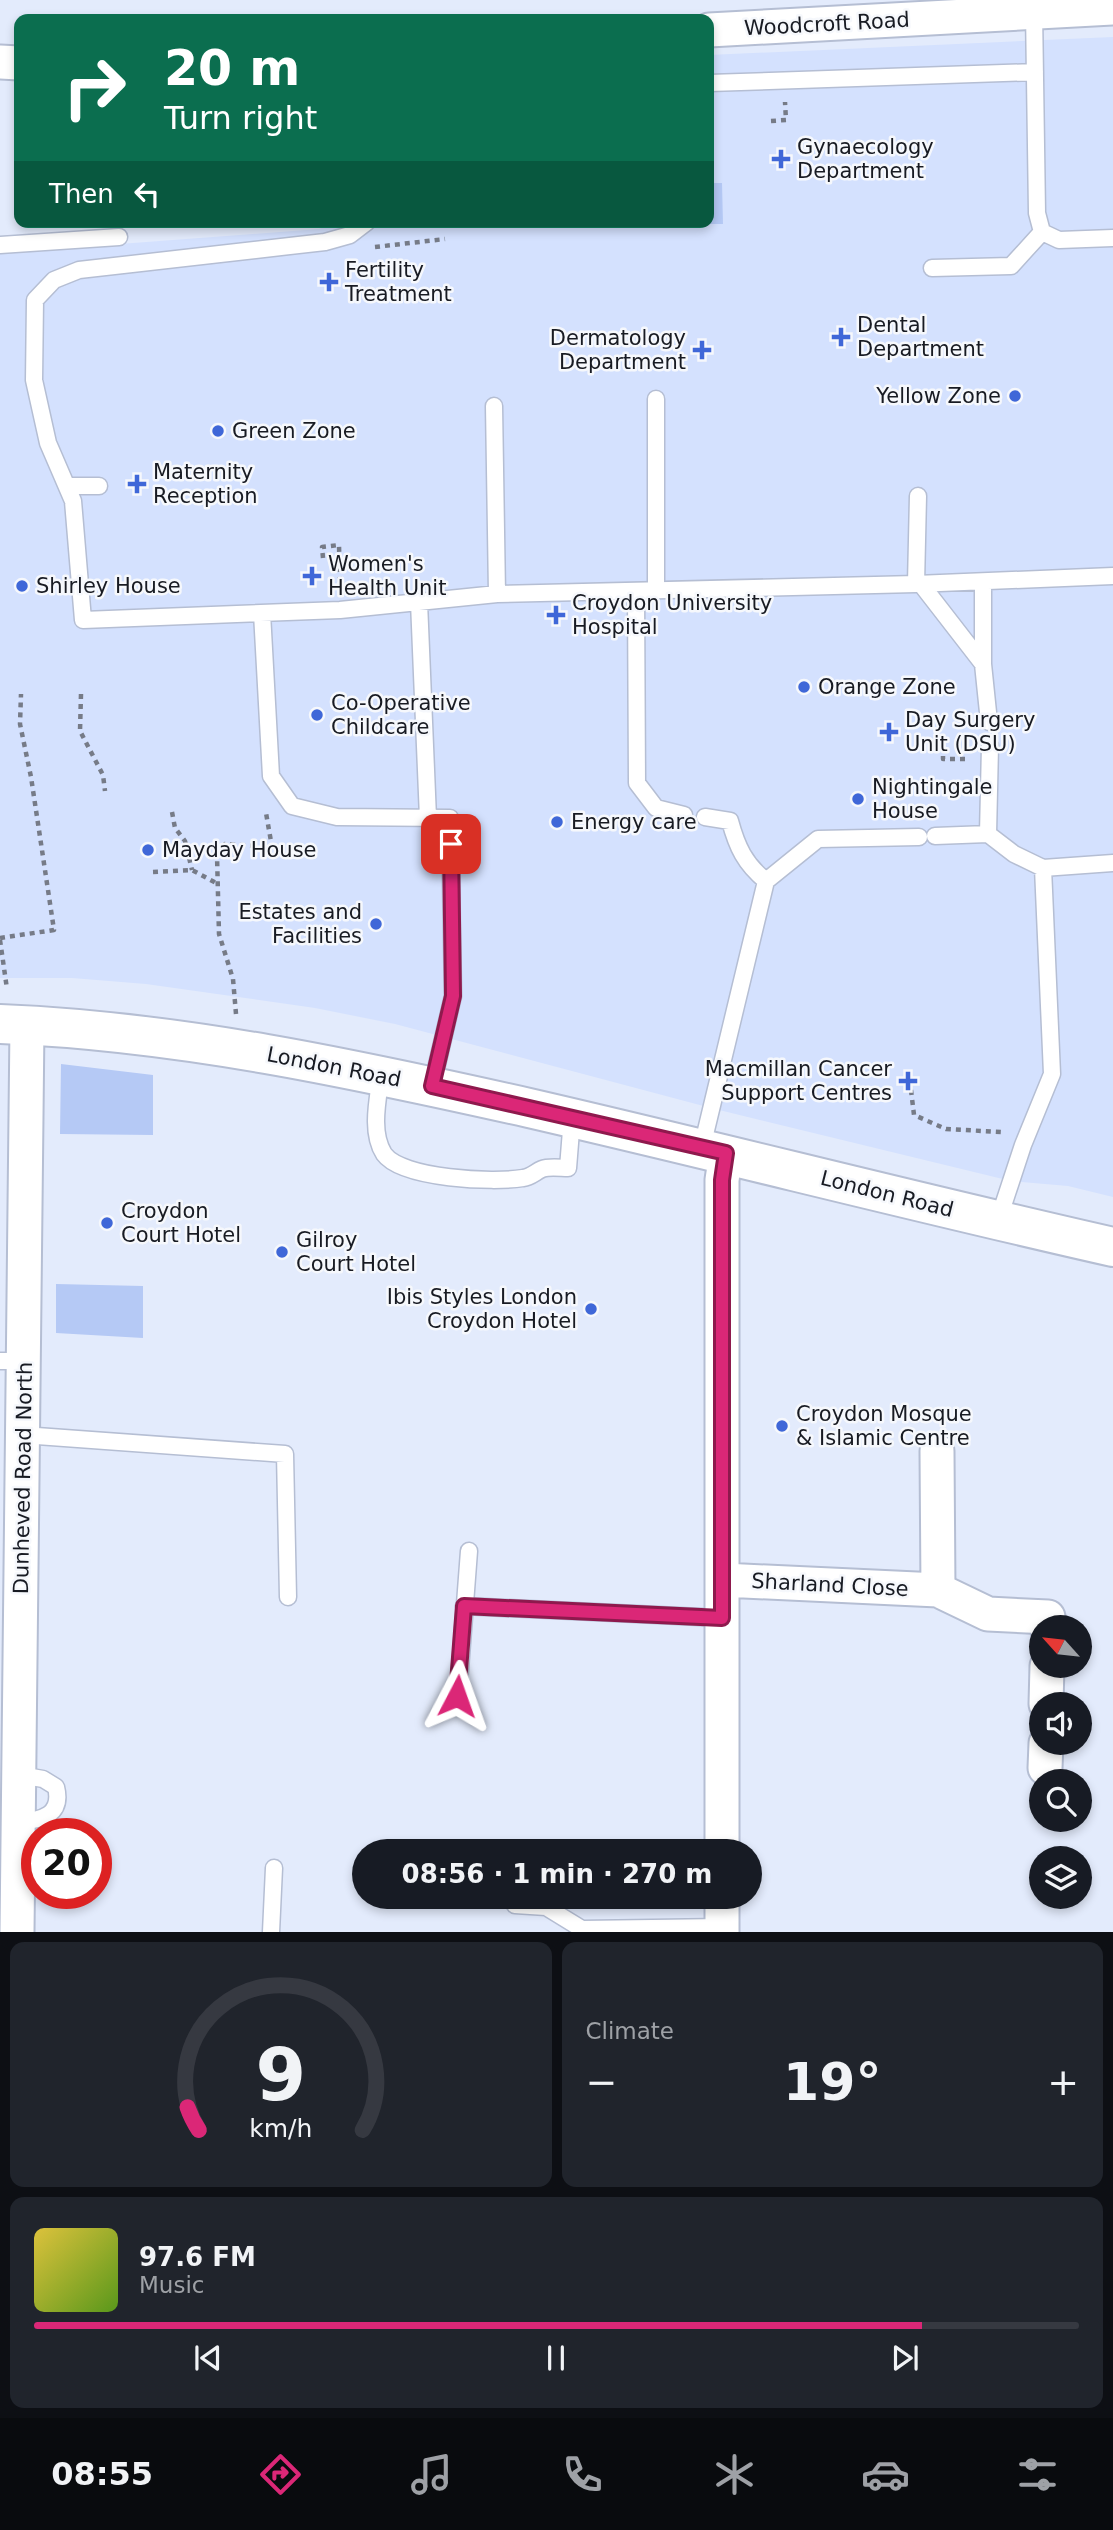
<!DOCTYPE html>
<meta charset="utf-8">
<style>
:root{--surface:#171b24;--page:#20242c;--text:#f1f3f6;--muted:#9ea1a6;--line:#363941;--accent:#db2777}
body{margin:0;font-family:"DejaVu Sans",sans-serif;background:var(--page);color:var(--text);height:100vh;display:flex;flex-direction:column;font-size:26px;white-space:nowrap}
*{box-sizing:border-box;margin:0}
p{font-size:23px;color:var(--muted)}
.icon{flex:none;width:38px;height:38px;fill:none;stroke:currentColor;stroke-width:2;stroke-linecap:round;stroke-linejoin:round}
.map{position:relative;height:1932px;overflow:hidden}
.panel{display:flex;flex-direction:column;gap:10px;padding:10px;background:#0d0f14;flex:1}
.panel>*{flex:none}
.top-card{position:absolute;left:14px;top:14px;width:700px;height:214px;border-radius:14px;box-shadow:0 4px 10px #0003;background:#0b6e4f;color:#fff;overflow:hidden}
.needle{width:46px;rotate:297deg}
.buttons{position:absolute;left:1029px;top:1615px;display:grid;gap:14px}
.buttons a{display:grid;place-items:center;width:63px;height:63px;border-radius:50%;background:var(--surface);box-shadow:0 4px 10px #0003;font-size:35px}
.speed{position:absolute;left:21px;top:1818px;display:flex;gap:14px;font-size:35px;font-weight:700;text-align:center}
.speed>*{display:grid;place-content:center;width:91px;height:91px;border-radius:50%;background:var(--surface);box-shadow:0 4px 10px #0003;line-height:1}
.speed .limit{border:10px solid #d22;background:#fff;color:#111}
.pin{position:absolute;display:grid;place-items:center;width:60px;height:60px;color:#fff;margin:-30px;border-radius:14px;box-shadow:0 4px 10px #0006}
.me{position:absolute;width:77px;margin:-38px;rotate:4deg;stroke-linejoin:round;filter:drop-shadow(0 0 5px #0008)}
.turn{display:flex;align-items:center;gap:24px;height:147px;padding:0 35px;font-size:32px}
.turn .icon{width:91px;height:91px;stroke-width:2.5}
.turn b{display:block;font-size:49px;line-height:60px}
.then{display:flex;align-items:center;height:66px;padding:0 35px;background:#0003;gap:14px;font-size:26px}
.big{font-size:52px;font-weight:700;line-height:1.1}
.panel .widget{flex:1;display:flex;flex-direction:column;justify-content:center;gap:10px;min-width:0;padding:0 24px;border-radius:14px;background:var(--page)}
.panel .dial{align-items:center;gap:0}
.dial svg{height:182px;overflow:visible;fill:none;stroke:var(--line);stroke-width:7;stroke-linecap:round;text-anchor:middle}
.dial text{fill:var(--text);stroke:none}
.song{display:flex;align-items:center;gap:21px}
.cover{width:84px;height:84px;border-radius:10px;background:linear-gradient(135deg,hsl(50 70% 55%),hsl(90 70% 35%))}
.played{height:7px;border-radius:4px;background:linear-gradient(90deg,var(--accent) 85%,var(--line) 85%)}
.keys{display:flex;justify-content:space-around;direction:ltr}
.heat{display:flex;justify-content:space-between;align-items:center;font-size:38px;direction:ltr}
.panel .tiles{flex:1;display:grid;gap:10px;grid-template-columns:1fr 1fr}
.widget:last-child{grid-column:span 2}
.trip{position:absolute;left:352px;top:1839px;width:410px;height:70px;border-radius:35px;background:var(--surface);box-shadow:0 4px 10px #0003;font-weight:700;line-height:70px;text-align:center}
.tab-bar{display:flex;height:112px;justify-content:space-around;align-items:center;background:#090b0e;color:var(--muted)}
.tab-bar .icon{width:49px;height:49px}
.tab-bar .active{color:var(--accent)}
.tab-bar b{font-size:32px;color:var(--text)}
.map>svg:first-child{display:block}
</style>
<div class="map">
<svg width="1113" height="1932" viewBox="0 0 1113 1932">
<rect width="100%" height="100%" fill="#e3ebfc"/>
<!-- built -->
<path fill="#d4e1fe" d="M1113,37V1197L1068,1186L1011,1181L711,1108L395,1024L315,1008L146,984L72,978H0V253L319,229L336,222H709V55Z"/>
<!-- green -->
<path fill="#b5c9f5" d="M709,183H722L723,224H685L709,222Z
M61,1064L153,1075V1135L60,1134Z
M56,1284L143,1286V1338L56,1333Z"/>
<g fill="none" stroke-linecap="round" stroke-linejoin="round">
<!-- lane casing -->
<g stroke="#b5bed3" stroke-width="19">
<path id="lane" d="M1034,11L1037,213L1042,232L1059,240L1113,238
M709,83L1035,72
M367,222L350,235L325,242L79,270L54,280L35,300L34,380L48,443L73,501L83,620L340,610L497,594L916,584L1113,576
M0,245L119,237
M932,268L1011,266L1042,232
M656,399V590
M494,406L497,594
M69,486H99
M983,582V664L989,722
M916,584L918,496
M921,584L983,664
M636,591L637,783L656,808L684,815
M419,602L428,818
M262,613L271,776L292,806L337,817L450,818L453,996L432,1086
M705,817L730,821C737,847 745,864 766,881
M988,834L990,746
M935,836L988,834L1014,854L1043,868L1052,1074L1023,1145L998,1221
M1043,868L1113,863
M381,1075C378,1099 370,1132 384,1154C402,1179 494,1183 523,1178C531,1177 535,1172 542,1169C549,1166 561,1168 568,1168L572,1118
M702,1147L766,881L818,839L919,837
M0,1361H25
M23,1435L285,1454L288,1597
M464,1606L722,1618
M458,1696L469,1551
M19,1822C42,1820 63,1815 56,1787L43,1779L20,1775
M515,1897V1905L546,1907L582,1929L722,1927
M271,1932L274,1868"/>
</g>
<!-- street casing -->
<g stroke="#b5bed3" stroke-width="37">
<path id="street" d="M709,30L1113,8
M0,62L19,63
M937,1451L938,1590
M723,1580L938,1590L988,1614L1048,1617L1047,1628
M1046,1704L1047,1666
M1045,1768L1046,1743
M722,1852V1180L726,1153
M17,1932L27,1025
M722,1932V1897"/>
</g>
<!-- primary casing -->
<g stroke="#b5bed3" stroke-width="42">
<path id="primary" d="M0,1024C179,1031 355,1069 529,1108C724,1153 918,1203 1113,1247"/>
</g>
<!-- path -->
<path stroke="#767b87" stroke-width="4.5" stroke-dasharray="5 5" stroke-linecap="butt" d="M771,121L786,120L785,102
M375,247L445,239
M323,558L322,547L339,545L340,585
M81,694L80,731L103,775L105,791
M943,756V759H966
M172,812L175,828L185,841L192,870
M153,872L192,870L218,884
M0,938L54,930L31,777L20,724L21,694
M0,940L7,989
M236,1014L233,979L219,934L217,855L225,844L272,847L266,813
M911,1090L914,1115L946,1129L1001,1132"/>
<!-- lane -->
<use href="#lane" stroke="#fff" stroke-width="16"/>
<!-- street -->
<use href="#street" stroke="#fff" stroke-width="33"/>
<!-- primary -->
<use href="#primary" stroke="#fff" stroke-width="38"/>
</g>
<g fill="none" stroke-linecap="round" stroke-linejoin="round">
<!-- route casing -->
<g stroke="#8e194d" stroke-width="18">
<path id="route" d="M451,844L453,996L432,1086L726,1153L722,1180V1618L464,1606L457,1696"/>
</g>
<!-- route -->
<use href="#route" stroke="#db2777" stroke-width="12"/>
</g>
<!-- markers -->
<g fill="#3f67d8" stroke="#f6f8fc" stroke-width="2.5">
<path d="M777.5 148.5h7v7h7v7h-7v7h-7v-7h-7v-7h7z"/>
<path d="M325.5 271.5h7v7h7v7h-7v7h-7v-7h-7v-7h7z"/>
<path d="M837.5 326.5h7v7h7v7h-7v7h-7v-7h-7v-7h7z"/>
<path d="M698.5 339.5h7v7h7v7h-7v7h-7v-7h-7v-7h7z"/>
<circle cx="1015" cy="396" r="7"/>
<circle cx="218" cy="431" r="7"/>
<path d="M133.5 473.5h7v7h7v7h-7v7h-7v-7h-7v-7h7z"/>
<path d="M308.5 565.5h7v7h7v7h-7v7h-7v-7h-7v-7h7z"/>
<circle cx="22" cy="586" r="7"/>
<path d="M552.5 604.5h7v7h7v7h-7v7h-7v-7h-7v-7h7z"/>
<circle cx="804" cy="687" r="7"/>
<circle cx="317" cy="715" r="7"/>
<path d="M885.5 721.5h7v7h7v7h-7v7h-7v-7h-7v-7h7z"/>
<circle cx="858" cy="799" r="7"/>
<circle cx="557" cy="822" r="7"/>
<circle cx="148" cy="850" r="7"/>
<circle cx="376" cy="924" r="7"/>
<path d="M904.5 1070.5h7v7h7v7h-7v7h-7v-7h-7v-7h7z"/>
<circle cx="107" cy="1223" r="7"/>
<circle cx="282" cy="1252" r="7"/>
<circle cx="591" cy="1309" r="7"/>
<circle cx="782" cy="1426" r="7"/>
</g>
<g text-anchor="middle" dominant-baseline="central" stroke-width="5" stroke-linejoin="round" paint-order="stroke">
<!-- street labels -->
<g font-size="21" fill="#181b23" stroke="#f6f8fc">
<text transform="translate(827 24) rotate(-3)">Woodcroft Road</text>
<text transform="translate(334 1067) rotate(11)">London Road</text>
<text transform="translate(887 1194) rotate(14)">London Road</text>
<text transform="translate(23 1478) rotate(-89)">Dunheved Road North</text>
<text transform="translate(830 1585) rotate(3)">Sharland Close</text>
</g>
<!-- poi labels -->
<g font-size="21" fill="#181b23" stroke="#f6f8fc" text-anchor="start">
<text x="797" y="147">Gynaecology<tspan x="797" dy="24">Department</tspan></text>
<text x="345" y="270">Fertility<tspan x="345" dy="24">Treatment</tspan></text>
<text x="857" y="325">Dental<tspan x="857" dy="24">Department</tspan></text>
<text x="686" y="338" text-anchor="end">Dermatology<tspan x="686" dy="24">Department</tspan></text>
<text x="1001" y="396" text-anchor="end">Yellow Zone</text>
<text x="232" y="431">Green Zone</text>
<text x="153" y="472">Maternity<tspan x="153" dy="24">Reception</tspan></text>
<text x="328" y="564">Women's<tspan x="328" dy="24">Health Unit</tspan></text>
<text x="36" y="586">Shirley House</text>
<text x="572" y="603">Croydon University<tspan x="572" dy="24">Hospital</tspan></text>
<text x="818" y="687">Orange Zone</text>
<text x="331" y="703">Co-Operative<tspan x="331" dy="24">Childcare</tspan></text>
<text x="905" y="720">Day Surgery<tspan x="905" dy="24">Unit (DSU)</tspan></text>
<text x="872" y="787">Nightingale<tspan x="872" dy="24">House</tspan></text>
<text x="571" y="822">Energy care</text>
<text x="162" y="850">Mayday House</text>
<text x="362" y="912" text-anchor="end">Estates and<tspan x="362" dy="24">Facilities</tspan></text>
<text x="892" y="1069" text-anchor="end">Macmillan Cancer<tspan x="892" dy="24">Support Centres</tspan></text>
<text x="121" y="1211">Croydon<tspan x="121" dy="24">Court Hotel</tspan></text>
<text x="296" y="1240">Gilroy<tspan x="296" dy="24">Court Hotel</tspan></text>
<text x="577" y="1297" text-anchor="end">Ibis Styles London<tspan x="577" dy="24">Croydon Hotel</tspan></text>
<text x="796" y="1414">Croydon Mosque<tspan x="796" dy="24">&amp; Islamic Centre</tspan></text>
</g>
</g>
</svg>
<div class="buttons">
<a><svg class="needle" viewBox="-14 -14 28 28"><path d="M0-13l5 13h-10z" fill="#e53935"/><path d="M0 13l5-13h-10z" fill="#9ea1a6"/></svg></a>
<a><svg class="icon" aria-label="sound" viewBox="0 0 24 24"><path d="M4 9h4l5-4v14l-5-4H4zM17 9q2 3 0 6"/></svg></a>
<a><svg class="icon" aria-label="search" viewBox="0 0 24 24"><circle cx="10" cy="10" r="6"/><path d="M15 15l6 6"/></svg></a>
<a><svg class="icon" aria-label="layers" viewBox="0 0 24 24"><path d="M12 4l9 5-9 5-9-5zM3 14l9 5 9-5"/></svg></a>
</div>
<div class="speed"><div class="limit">20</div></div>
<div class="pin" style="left:451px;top:844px;background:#d93025"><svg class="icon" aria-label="arrive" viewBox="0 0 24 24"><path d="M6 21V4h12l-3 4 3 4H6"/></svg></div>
<svg class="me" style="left:457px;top:1696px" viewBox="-20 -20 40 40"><path d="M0-17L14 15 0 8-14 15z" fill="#db2777" stroke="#fff" stroke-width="4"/></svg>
<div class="trip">08:56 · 1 min · 270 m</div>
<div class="top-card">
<div class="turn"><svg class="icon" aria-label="right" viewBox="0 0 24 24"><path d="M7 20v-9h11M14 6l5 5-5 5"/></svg><div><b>20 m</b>Turn right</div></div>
<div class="then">Then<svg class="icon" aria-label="left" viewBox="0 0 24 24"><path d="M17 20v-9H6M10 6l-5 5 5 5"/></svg></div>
</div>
</div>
<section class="panel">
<div class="tiles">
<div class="widget dial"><svg viewBox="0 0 100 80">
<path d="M14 69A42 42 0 1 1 86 69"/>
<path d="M14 69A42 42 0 0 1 9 59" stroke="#db2777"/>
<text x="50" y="56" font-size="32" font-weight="700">9</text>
<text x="50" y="72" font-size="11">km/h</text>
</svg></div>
<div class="widget"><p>Climate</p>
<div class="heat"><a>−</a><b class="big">19°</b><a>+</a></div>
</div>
<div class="widget">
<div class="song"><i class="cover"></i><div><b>97.6 FM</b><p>Music</p></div></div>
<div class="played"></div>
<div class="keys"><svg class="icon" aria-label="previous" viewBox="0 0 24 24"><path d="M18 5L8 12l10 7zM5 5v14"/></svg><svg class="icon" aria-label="pause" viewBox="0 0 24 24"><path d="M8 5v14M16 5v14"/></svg><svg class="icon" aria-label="next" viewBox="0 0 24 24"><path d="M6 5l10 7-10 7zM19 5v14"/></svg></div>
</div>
</div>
</section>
<nav class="tab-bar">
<b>08:55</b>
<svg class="icon active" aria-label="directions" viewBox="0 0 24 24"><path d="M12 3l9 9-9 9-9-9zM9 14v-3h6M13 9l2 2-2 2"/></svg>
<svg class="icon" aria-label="music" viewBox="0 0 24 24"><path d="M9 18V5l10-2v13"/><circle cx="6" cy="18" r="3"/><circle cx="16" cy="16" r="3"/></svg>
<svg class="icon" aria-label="phone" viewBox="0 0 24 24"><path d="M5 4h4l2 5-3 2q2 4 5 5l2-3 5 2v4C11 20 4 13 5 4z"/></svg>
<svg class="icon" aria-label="climate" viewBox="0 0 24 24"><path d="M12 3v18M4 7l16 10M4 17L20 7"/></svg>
<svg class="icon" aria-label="car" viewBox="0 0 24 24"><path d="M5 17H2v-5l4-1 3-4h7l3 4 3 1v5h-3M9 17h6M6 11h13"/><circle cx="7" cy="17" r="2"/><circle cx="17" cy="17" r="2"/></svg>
<svg class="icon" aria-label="filters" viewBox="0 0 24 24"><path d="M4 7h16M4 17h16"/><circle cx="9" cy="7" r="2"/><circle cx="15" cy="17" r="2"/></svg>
</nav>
